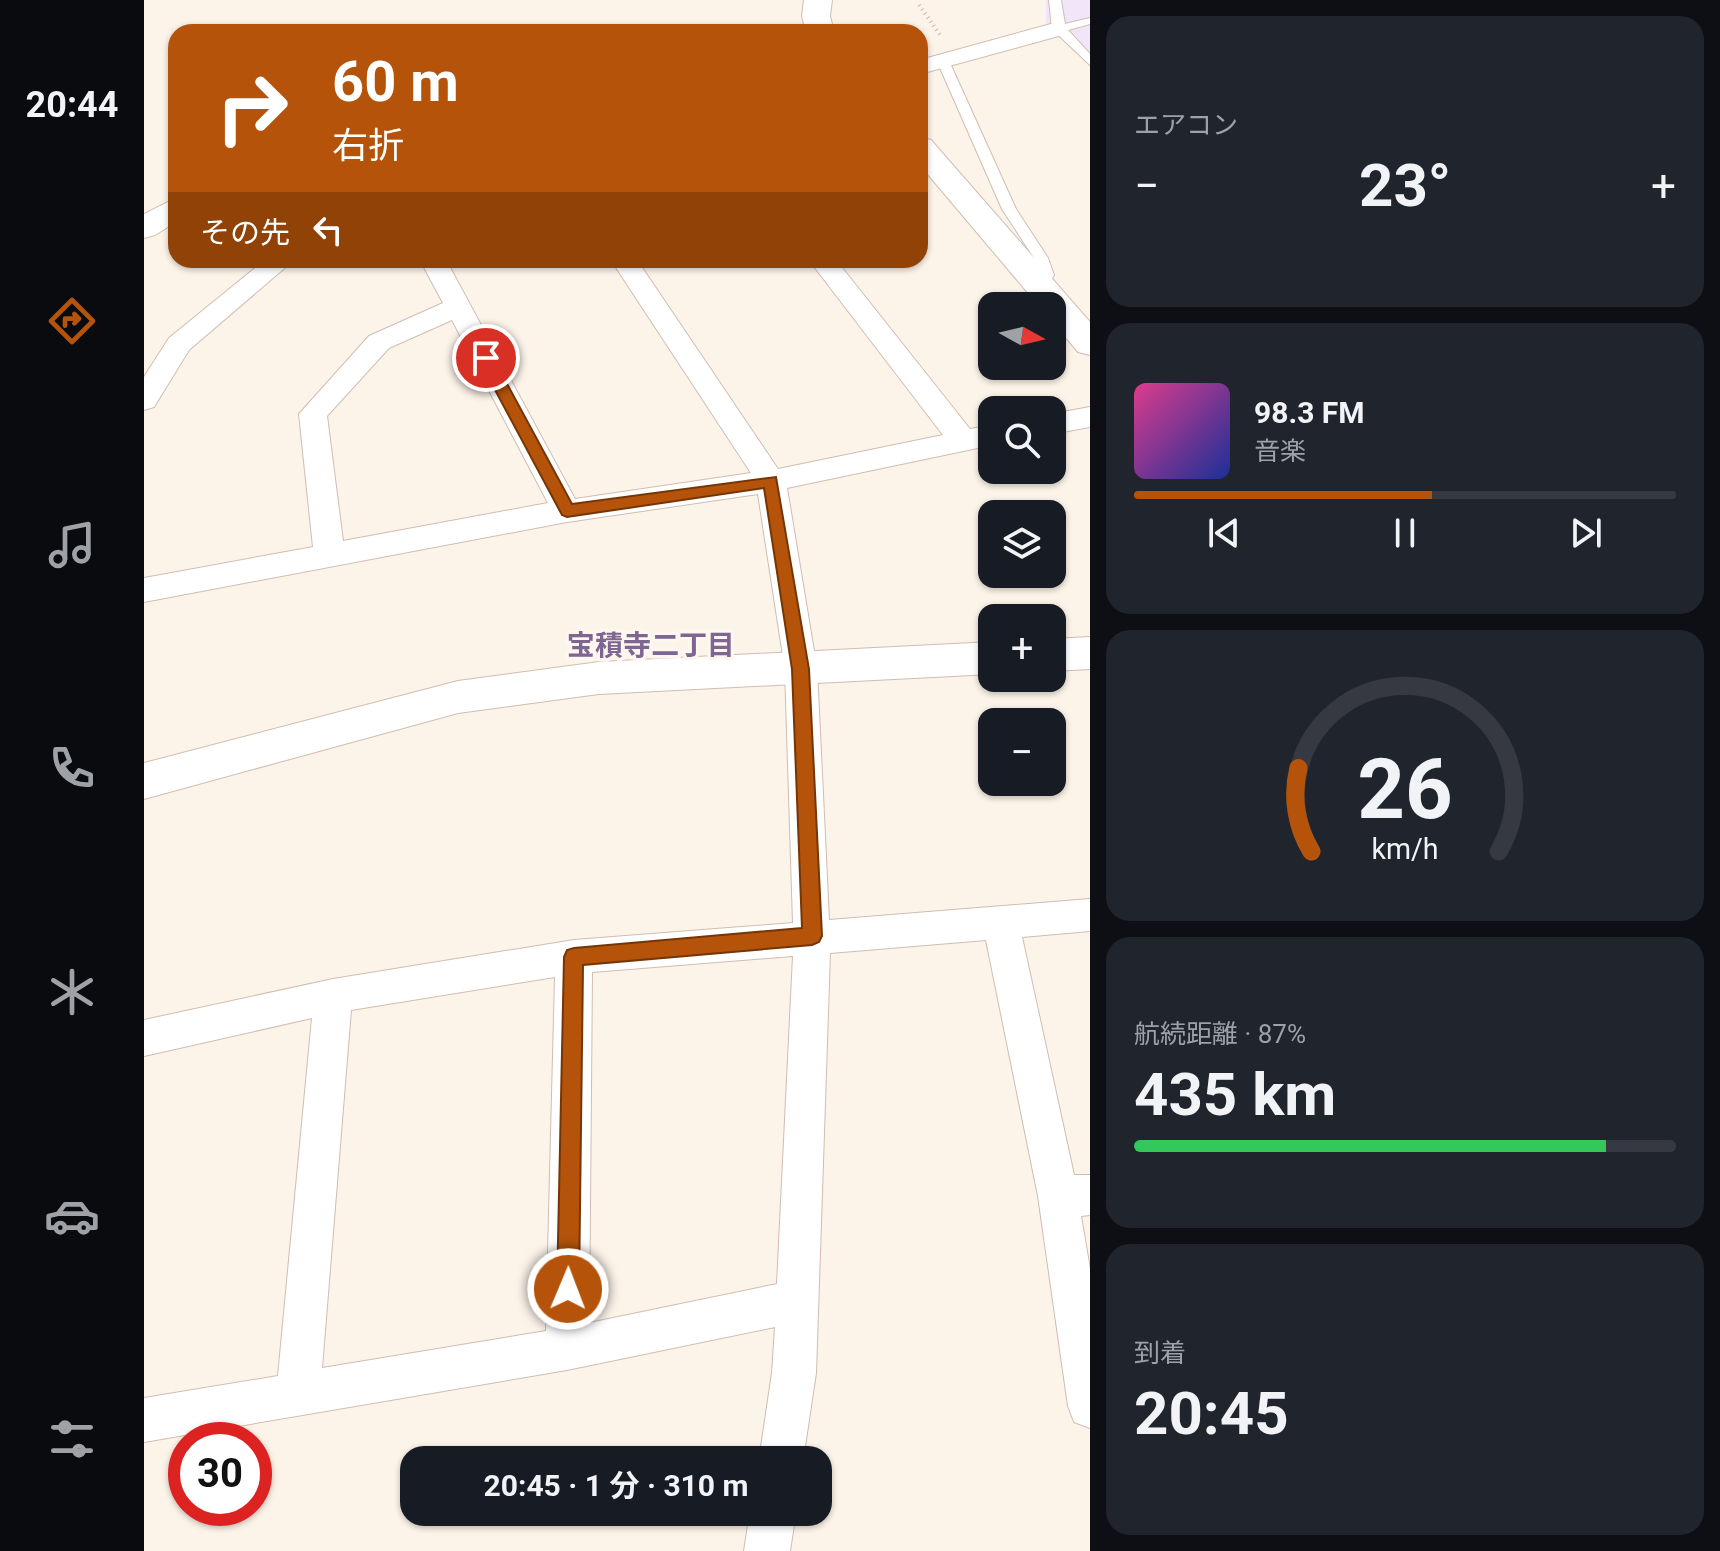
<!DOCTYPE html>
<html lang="ja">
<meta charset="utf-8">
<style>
:root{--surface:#171b24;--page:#20242c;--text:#f1f3f6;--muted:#9ea1a6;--line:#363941;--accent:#b45309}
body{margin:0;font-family:Roboto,"Noto Sans JP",sans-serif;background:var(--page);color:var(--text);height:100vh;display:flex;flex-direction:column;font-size:30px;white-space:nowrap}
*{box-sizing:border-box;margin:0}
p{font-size:26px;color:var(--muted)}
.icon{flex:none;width:44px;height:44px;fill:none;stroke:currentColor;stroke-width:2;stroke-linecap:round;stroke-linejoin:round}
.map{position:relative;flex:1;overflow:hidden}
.drawer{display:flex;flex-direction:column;gap:16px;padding:16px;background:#0d0f14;width:630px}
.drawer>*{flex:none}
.banner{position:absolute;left:24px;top:24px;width:760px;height:244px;border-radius:24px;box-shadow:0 2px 6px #0004;background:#b45309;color:#fff;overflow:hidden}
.needle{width:52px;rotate:98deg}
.controls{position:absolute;left:834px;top:292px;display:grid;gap:16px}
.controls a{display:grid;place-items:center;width:88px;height:88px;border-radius:16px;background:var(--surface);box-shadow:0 2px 6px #0004;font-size:40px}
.speed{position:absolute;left:24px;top:1422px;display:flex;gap:16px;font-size:40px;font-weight:700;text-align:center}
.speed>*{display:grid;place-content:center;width:104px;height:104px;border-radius:50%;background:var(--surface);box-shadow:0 2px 6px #0004;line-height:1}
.speed .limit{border:12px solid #d22;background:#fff;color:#111}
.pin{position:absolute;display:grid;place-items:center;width:68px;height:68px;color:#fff;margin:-34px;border:4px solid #fff;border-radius:50%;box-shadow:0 2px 8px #0007}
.me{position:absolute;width:88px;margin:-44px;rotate:1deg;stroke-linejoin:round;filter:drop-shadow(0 0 6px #0008)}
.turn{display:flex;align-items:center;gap:28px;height:168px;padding:0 32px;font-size:36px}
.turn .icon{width:104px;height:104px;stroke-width:2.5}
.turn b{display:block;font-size:56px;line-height:68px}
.then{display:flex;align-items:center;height:76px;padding:0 32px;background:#0003;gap:16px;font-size:30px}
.big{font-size:60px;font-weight:700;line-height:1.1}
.drawer .widget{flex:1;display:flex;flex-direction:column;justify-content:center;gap:12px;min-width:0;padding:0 28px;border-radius:24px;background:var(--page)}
.drawer .dial{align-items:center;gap:0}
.dial svg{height:208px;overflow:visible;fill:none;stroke:var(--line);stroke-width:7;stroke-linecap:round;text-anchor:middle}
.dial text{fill:var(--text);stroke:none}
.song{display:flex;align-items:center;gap:24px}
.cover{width:96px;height:96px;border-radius:12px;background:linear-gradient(135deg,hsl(330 70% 55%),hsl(230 70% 35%))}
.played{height:8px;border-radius:4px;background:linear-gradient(90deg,var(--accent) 55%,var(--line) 55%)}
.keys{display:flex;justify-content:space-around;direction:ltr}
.heat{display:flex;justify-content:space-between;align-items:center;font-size:44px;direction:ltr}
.charge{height:12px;border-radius:6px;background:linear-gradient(90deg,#34c759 87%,var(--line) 0)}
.trip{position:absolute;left:256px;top:1446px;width:432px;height:80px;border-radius:24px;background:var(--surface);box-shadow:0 2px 6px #0004;font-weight:700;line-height:80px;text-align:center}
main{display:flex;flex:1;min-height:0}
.dock{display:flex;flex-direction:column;width:144px;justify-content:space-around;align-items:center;background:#090b0e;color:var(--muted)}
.dock .icon{width:56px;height:56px}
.dock .on{color:var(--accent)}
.dock b{font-size:36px;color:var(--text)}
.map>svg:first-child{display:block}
</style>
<main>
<nav class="dock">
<b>20:44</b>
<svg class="icon on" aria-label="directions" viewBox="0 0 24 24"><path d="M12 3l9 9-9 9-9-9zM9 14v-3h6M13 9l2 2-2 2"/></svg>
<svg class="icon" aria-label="music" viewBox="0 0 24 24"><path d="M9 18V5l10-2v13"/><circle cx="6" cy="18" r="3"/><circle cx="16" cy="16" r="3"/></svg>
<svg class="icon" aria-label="phone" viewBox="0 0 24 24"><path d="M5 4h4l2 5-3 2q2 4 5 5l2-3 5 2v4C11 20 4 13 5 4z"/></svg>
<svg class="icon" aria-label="climate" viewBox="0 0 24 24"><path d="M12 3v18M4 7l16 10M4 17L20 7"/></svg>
<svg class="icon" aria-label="car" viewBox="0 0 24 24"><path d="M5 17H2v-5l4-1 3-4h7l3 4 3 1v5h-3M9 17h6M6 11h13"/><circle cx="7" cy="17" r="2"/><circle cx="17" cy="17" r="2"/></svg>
<svg class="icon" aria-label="filters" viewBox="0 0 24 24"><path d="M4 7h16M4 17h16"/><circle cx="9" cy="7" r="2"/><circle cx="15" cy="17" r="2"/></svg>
</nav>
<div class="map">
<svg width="946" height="1551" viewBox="0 0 946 1551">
<rect width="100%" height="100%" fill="#fcf3e9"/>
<!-- education -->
<path fill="#f0e5f9" d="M902,0H946V53L918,20L902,24Z"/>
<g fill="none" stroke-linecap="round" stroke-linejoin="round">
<!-- service casing -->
<g stroke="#d0bdb1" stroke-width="2">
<path id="service" d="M905,0H917L921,24L946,18V24L924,30L946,54V65L908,29Z
M795,58L805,61L872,209L904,258L910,275L902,289L897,291L890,286L896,275L890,258L858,209L793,61Z"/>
</g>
<!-- minor casing -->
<g stroke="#d0bdb1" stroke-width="2">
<path id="minor" d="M914,22L922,24L925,29L922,34L776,74V60Z
M121,260H150L45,350L10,407L0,410V377L25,338Z
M276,260H302L431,499L607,473L467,260H493L634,469L799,435L665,260H692L826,429L848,425V445L643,488L673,669L685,920L946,899V931L878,937L930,1175H946V1215L937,1216L946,1269V1428L930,1422L924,1406L894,1196L842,940L686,953L672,1373L659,1460H615L628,1373L631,1327L423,1370L0,1442V1398L134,1376L168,1018L0,1056V1020L189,979L430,940L649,923L641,669L614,494L423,522L0,602V578L169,547L155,414L225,336L299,303ZM308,320L404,503L199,541L183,416L245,348ZM649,956L633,1284L445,1323L448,972ZM411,977L402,1331L178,1368L207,1010Z
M946,407V427L908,434V414Z
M606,1512H652L646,1551H600Z"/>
</g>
<!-- tertiary casing -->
<g stroke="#d0bdb1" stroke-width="2">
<path id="tertiary" d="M660,0H688L686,16L690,32H662L658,16Z
M776,137L787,140L946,322V355L934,352L908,321V306H895L776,165Z
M32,198V222L11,235L0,238V214Z
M946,637V669L908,671V639Z
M848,642V674L455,694L314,713L0,799V763L314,681L455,662Z"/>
</g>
<!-- path -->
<path stroke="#d6b4a4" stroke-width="4" stroke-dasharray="1 4" stroke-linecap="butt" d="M775,5L797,36"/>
<!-- service -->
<use href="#service" fill="#fff" fill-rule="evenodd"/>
<!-- minor -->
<use href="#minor" fill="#fff" fill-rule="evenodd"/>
<!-- tertiary -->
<use href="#tertiary" fill="#fff" fill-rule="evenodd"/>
</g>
<!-- route -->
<path fill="#b45309" stroke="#753606" stroke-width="2" d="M342,353L349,358L428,504L632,477L665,669L678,936L675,942L668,945L439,965L435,1289L432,1297L424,1300L416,1297L413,1289L420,957L423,950L430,948L658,928L648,669L620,488L423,517L418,515L334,358Z"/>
<g text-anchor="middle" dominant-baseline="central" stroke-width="7" stroke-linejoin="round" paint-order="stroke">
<!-- neighbourhood labels -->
<g font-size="28" font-weight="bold" fill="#7f6592" stroke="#fef7ef">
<text x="507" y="645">宝積寺二丁目</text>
</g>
</g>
</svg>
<div class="controls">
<a><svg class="needle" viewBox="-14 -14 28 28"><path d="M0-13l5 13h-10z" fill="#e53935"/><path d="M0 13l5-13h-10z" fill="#9ea1a6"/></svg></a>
<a><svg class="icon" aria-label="search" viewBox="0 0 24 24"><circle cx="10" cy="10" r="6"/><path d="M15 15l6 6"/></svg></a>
<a><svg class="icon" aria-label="layers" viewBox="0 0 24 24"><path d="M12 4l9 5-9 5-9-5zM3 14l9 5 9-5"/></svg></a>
<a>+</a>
<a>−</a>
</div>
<div class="speed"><div class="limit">30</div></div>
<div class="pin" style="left:342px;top:358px;background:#d93025"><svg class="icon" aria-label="arrive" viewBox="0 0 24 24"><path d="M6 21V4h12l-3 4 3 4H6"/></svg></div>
<svg class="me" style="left:424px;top:1289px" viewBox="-20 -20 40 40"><circle r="17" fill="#b45309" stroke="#fff" stroke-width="3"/><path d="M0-11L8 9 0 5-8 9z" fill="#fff"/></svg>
<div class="trip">20:45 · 1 分 · 310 m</div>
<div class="banner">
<div class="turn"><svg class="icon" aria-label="right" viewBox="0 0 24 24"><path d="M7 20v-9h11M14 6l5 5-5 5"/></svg><div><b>60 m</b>右折</div></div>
<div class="then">その先<svg class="icon" aria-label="left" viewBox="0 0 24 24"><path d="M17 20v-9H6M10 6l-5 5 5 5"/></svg></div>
</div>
</div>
<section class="drawer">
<div class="widget"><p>エアコン</p>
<div class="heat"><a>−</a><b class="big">23°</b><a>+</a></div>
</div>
<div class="widget">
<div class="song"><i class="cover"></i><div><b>98.3 FM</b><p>音楽</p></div></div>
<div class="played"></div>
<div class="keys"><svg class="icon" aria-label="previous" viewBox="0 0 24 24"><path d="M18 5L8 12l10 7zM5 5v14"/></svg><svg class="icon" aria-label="pause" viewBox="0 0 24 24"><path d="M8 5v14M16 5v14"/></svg><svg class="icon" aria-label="next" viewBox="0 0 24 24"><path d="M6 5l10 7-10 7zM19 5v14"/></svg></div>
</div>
<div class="widget dial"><svg viewBox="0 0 100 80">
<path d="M14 69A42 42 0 1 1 86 69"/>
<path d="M14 69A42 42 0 0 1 9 37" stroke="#b45309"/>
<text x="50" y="56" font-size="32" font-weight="700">26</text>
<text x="50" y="72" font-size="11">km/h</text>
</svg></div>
<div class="widget"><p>航続距離 · 87%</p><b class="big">435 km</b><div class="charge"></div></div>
<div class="widget"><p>到着</p><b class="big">20:45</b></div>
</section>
</main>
